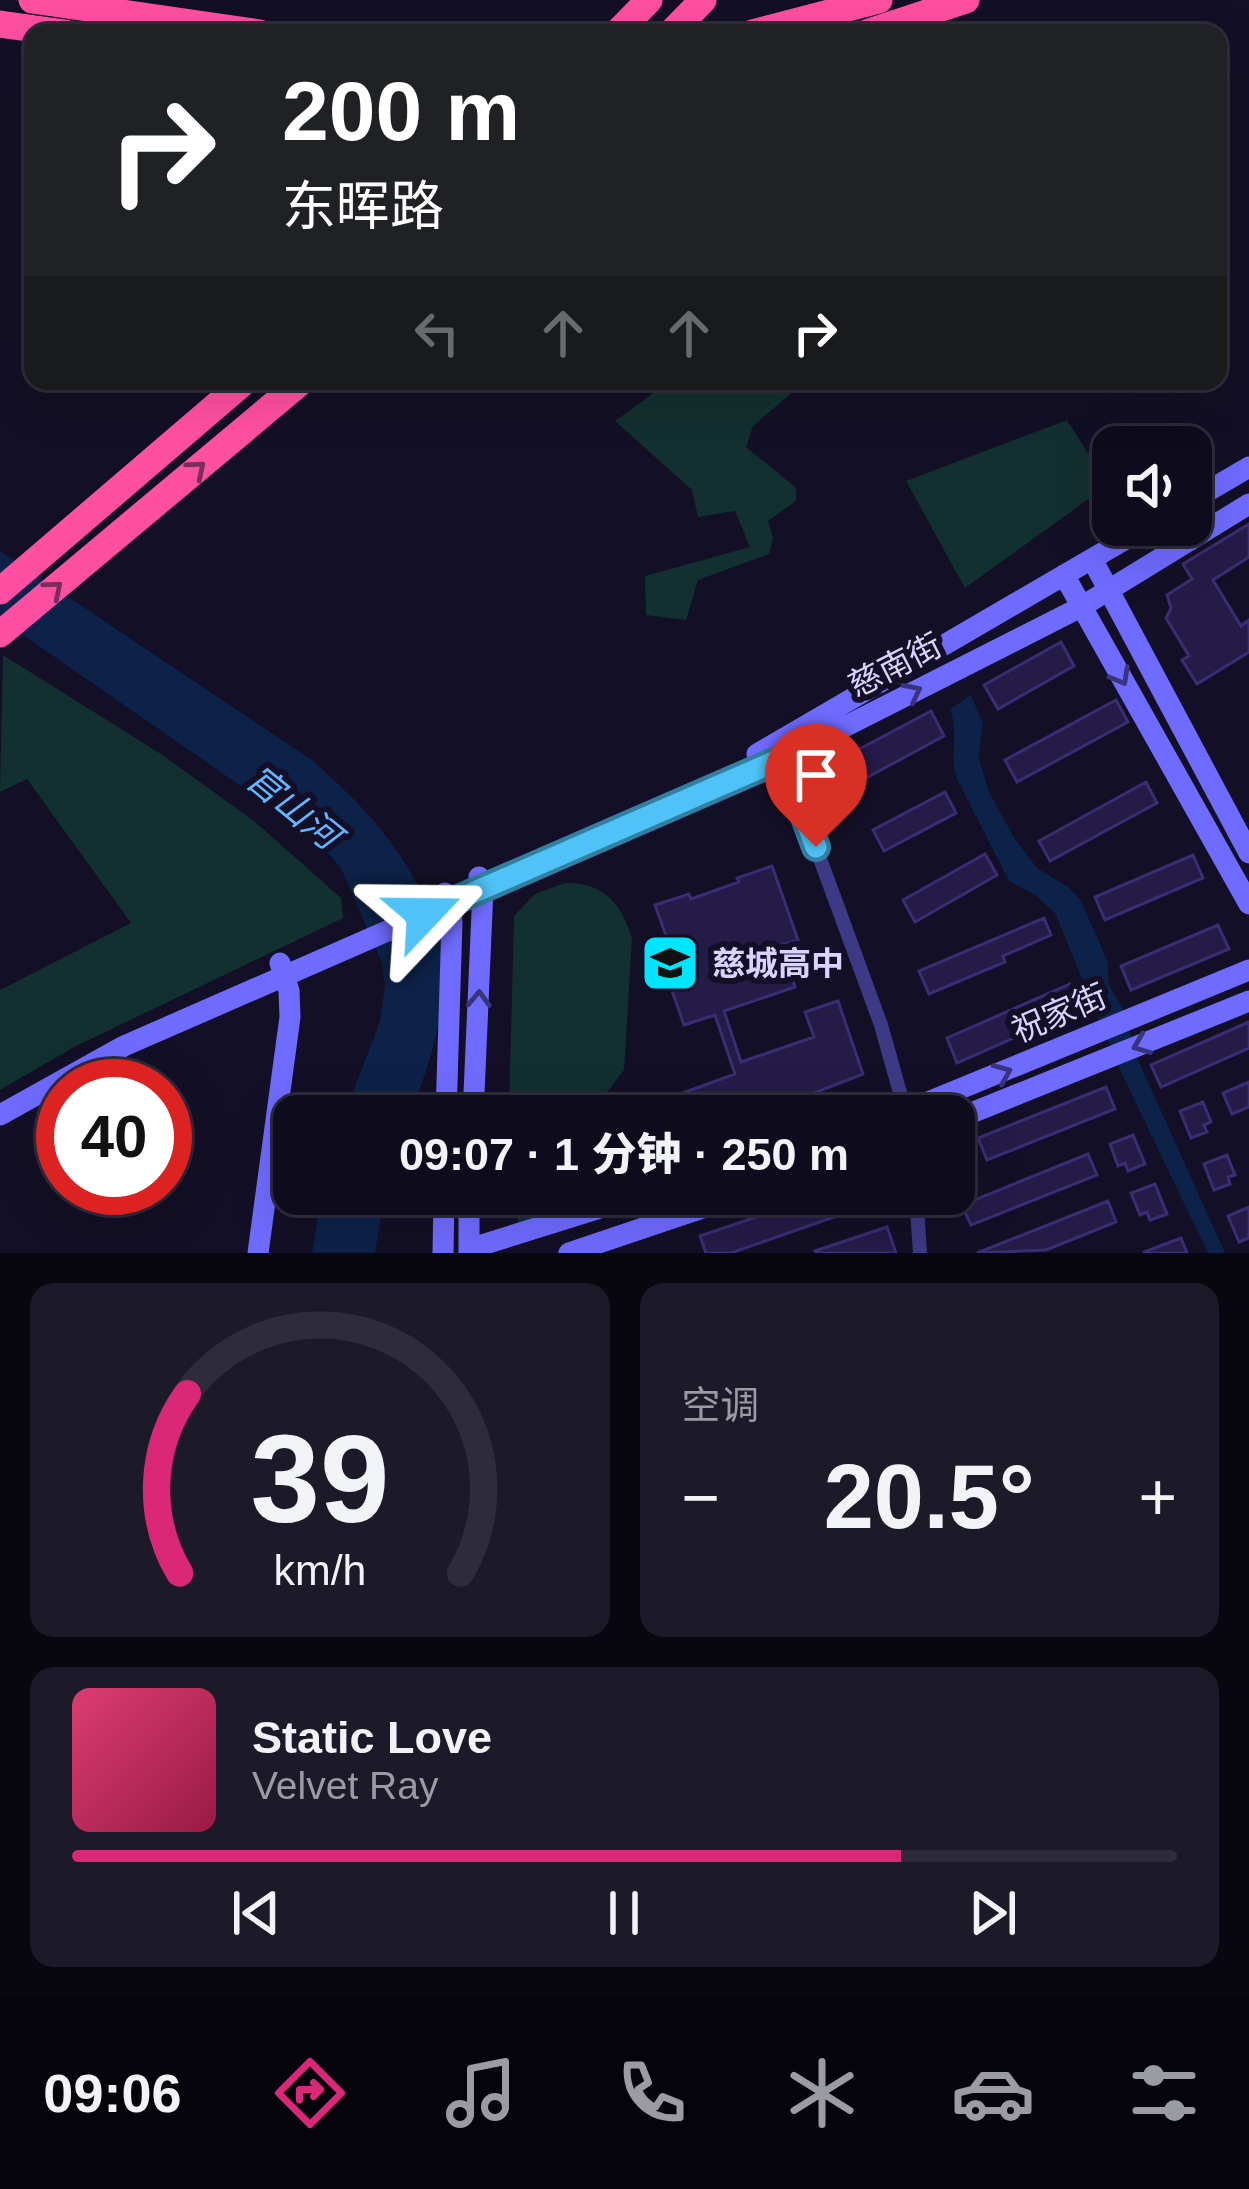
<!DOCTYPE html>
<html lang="zh">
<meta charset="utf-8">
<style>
:root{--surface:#0e0b1c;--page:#1c1929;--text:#f1f3f6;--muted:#9b9ba3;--line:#2e2b3b;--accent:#db2777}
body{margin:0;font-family:Arial,"Noto Sans SC",sans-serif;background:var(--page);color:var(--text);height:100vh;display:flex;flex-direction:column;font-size:45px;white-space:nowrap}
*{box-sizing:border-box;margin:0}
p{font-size:39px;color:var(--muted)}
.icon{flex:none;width:66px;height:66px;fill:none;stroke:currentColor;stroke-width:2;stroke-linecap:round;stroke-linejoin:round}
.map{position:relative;height:1253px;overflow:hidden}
.drawer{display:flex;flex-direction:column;gap:30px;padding:30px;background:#08060f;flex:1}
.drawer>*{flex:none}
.banner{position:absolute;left:24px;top:24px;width:1203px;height:366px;border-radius:24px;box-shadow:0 12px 48px #0002,0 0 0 3px var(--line);background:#202124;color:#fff;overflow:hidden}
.tools{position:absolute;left:1092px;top:426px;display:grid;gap:24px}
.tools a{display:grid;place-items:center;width:120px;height:120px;border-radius:24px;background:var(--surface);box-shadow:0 12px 48px #0002,0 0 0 3px var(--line);font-size:60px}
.speed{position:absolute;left:36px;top:1059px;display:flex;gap:24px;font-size:60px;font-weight:700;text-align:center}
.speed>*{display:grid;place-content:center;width:156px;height:156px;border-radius:50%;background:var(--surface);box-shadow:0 12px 48px #0002,0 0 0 3px var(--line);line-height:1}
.speed .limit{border:18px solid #d22;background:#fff;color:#111}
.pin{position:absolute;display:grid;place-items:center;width:102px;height:102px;color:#fff;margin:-123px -51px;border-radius:50% 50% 50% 0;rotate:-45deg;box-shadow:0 0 12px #0007}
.pin .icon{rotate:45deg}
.me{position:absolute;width:132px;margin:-66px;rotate:67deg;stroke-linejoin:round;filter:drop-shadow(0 0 9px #0008)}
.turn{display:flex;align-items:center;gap:42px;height:252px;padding:0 60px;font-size:54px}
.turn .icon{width:156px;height:156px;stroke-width:2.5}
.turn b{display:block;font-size:84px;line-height:102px}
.lanes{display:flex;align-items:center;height:114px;padding:0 60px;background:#0003;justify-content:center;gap:60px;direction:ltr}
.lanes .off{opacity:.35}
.big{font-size:90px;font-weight:800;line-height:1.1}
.drawer .tile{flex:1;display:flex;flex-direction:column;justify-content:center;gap:18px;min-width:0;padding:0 42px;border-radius:24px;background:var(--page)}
.drawer .dial{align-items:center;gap:0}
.dial svg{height:312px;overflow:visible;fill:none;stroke:var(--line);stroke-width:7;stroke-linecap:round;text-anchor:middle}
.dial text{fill:var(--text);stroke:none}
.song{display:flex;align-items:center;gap:36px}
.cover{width:144px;height:144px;border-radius:18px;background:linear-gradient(135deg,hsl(340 70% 55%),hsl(340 70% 35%))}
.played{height:12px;border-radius:6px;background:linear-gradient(90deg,var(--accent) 75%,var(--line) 75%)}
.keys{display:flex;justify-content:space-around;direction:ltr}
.heat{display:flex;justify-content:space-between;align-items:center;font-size:66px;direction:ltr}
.drawer .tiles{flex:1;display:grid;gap:30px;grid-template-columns:1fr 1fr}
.tile:last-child{grid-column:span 2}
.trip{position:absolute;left:273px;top:1095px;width:702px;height:120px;border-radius:24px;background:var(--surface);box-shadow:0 12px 48px #0002,0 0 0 3px var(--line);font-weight:800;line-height:120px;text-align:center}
.tabs{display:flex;height:192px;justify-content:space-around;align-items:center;background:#06040b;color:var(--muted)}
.tabs .icon{width:84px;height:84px}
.tabs .active{color:var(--accent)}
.tabs b{font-size:54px;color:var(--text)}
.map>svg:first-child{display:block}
</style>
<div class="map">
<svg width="1249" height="1253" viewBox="0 0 1249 1253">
<rect width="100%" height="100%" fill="#130f26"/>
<!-- green -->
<path fill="#12302f" d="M670,381H806L753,426L746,447L796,488V501L768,521L773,537L769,554L698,580L686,620L646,615L645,576L750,547L735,511L698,517L692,490L615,421Z
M1067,420L1108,485L965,588L906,481Z
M3,655L161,754L254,821L341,898L343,918L74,1047L0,1090V990L131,923L27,779L0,792Z
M565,883C604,882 622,904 632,939L624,1070L607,1092L596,1100L599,1109L587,1116H509L514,916L535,894Z
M509,1194H608L520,1225Z"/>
<!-- water -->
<path fill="#0c2248" d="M0,551L313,761C363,805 401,846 429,907C434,918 441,930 442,942C452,1000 430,1062 410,1116H344L380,1021L385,986L382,963L341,868L327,852L274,809L0,619Z
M971,695L983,724L978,756L989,792L1015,839L1037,868L1068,887L1081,901L1107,960L1109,985L1124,1011L1138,1060L1225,1253H1208L1120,1070L1055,913L1035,895L1009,881L957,779C948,753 960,738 950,709Z
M322,1194H385L375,1253H312Z"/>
<!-- building -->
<path fill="#241b47" stroke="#3b2d73" stroke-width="3" d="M1249,524V557L1213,580L1241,626L1249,620V652L1197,684L1182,660L1189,656L1166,618L1171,608L1167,595L1192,579L1183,564Z
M1061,642L1074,666L998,709L984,685Z
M1116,700L1128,722L1017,782L1005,760Z
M931,711L944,736L866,778L852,753Z
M1146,782L1157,803L1050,861L1039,841Z
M945,792L956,813L884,851L873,830Z
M985,854L997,875L915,922L903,900Z
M1193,855L1203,878L1105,920L1095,897Z
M772,866L798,940L781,945L795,987L724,1011L741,1062L814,1037L805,1012L838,1001L863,1074L775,1108L778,1116H620L735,1074L715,1015L684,1025L669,982L681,978L655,905L689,894L691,899L739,882L737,878Z
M1044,918L1051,935L1003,956L1005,962L929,994L919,971Z
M1218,925L1229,949L1131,990L1121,966Z
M1070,984L1080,1009L957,1063L947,1038Z
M1249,1022V1048L1161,1087L1151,1065Z
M1249,1082V1107L1232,1114L1223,1093Z
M1106,1087L1115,1109L987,1160L978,1138Z
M1203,1102L1211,1122L1204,1125L1207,1132L1191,1138L1180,1111Z
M1133,1135L1145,1164L1128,1171L1125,1163L1118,1166L1110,1144Z
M1088,1154L1097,1175L971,1225L962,1205Z
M1227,1155L1235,1175L1228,1177L1230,1184L1214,1190L1204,1164Z
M1155,1184L1167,1214L1150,1220L1147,1212L1140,1215L1131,1193Z
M824,1194H874L877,1202L731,1253H706L700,1236Z
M1108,1201L1116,1222L1046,1250L977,1253Z
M1249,1207V1238L1239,1242L1228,1216Z
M887,1227L896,1253H816L815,1251Z
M1181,1238L1187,1253H1144V1252Z"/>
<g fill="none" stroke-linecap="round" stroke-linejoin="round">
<!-- street -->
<path stroke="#3d3a85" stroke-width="14" d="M782,755L881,1025L906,1114
M916,1194L920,1253"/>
<!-- secondary -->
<path stroke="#6f6bff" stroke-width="21" d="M1191,501L1249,467
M1092,559L1249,853
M1064,575L1249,904
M757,754L1150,525
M445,893L452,921L446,1116
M0,1115L124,1046L783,758L1081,607L1249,504
M473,1116L483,889L479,877
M894,1116L1249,970
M954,1120L1249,1001
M469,1249L645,1194
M258,1253L290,1017L289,991L280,963
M443,1253L444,1194
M469,1253V1194
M569,1253L744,1194"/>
<!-- highway -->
<path stroke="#ff4fa3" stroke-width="27" d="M32,0L260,33
M0,24L65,33
M617,33L649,0
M671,33L703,0
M752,33L879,0
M866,33L966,0
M0,591L245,381
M0,634L302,381"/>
</g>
<!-- one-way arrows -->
<defs><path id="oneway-chevron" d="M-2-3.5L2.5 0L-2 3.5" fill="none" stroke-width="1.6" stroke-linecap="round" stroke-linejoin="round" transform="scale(3)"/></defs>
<g stroke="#7d2c5e">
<use href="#oneway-chevron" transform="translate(197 469) rotate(-40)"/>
<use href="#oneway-chevron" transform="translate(54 589) rotate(-40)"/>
</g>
<g stroke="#38347d">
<use href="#oneway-chevron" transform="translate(1121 677) rotate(61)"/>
<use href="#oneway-chevron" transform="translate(913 692) rotate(-27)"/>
<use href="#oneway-chevron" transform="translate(479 999) rotate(-88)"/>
<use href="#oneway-chevron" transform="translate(1141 1045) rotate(158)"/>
<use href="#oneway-chevron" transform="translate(1003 1073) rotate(-23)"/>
</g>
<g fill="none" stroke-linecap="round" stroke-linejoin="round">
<!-- route casing -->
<g stroke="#337fa1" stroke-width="30">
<path id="route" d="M424,914L783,758L816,847"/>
</g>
<!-- route -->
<use href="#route" stroke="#4fc3f7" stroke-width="21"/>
</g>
<!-- icons -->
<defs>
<g id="school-square" transform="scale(3)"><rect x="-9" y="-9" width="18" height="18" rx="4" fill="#00e5ff" stroke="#130f26"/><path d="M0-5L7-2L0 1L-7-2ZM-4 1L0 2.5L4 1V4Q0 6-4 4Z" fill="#111"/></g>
</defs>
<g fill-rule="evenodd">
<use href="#school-square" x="670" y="963"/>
</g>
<g text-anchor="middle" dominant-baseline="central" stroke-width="12" stroke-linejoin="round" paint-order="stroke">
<!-- street labels -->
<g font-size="33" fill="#d9d4ff" stroke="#130f26">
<text transform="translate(895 665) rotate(-27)">慈南街</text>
<text transform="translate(1059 1013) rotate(-23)">祝家街</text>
</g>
<!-- poi labels -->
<g font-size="33" font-weight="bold" fill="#d9d4ff" stroke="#130f26" text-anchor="start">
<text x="712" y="963">慈城高中</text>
</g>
<!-- water labels -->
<g font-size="36" font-style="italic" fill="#62b6ff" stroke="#130f26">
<text transform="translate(293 807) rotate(39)">官山河</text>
</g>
</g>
</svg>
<div class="tools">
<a><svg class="icon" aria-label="sound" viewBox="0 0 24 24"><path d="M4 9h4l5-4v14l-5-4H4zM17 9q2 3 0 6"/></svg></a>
</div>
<div class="speed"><div class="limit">40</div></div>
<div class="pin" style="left:816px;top:847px;background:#d93025"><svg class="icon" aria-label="arrive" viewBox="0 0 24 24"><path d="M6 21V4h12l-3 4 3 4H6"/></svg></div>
<svg class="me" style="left:424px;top:914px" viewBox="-20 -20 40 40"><path d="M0-17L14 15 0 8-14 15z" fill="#4fc3f7" stroke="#fff" stroke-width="4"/></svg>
<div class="trip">09:07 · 1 分钟 · 250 m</div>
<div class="banner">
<div class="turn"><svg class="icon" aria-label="right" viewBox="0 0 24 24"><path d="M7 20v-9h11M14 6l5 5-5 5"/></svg><div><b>200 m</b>东晖路</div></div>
<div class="lanes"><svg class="icon off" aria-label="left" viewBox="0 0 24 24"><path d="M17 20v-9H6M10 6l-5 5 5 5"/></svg><svg class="icon off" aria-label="ahead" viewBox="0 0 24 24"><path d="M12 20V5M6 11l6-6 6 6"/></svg><svg class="icon off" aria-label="ahead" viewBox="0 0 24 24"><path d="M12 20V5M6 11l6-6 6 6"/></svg><svg class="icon" aria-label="right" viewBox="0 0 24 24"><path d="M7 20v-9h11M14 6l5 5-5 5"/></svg></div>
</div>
</div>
<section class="drawer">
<div class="tiles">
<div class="tile dial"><svg viewBox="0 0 100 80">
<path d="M14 69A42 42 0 1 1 86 69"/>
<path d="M14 69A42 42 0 0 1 16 23" stroke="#db2777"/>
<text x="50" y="56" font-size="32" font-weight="700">39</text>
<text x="50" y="72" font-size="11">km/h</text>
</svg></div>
<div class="tile"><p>空调</p>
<div class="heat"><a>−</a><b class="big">20.5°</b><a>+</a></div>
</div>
<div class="tile">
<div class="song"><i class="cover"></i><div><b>Static Love</b><p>Velvet Ray</p></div></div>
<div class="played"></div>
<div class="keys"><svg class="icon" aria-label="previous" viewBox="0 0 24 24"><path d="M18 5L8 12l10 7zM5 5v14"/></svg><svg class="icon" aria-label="pause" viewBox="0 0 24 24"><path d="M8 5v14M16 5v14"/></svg><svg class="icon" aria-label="next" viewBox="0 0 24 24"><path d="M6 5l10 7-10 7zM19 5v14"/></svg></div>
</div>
</div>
</section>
<nav class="tabs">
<b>09:06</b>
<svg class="icon active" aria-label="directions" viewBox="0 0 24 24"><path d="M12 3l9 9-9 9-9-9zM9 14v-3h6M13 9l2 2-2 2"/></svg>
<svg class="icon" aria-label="music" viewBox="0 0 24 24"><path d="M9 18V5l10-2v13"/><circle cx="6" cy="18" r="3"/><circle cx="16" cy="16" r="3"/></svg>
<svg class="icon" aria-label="phone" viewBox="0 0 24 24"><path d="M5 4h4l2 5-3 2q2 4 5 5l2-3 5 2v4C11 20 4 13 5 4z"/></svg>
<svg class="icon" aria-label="climate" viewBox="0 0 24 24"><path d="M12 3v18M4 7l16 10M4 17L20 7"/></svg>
<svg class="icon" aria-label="car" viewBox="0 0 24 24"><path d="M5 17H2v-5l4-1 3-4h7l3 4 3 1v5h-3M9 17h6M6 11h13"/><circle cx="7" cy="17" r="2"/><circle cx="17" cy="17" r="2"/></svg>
<svg class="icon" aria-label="filters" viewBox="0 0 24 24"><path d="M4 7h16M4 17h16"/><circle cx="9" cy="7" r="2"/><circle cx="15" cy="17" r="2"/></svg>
</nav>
